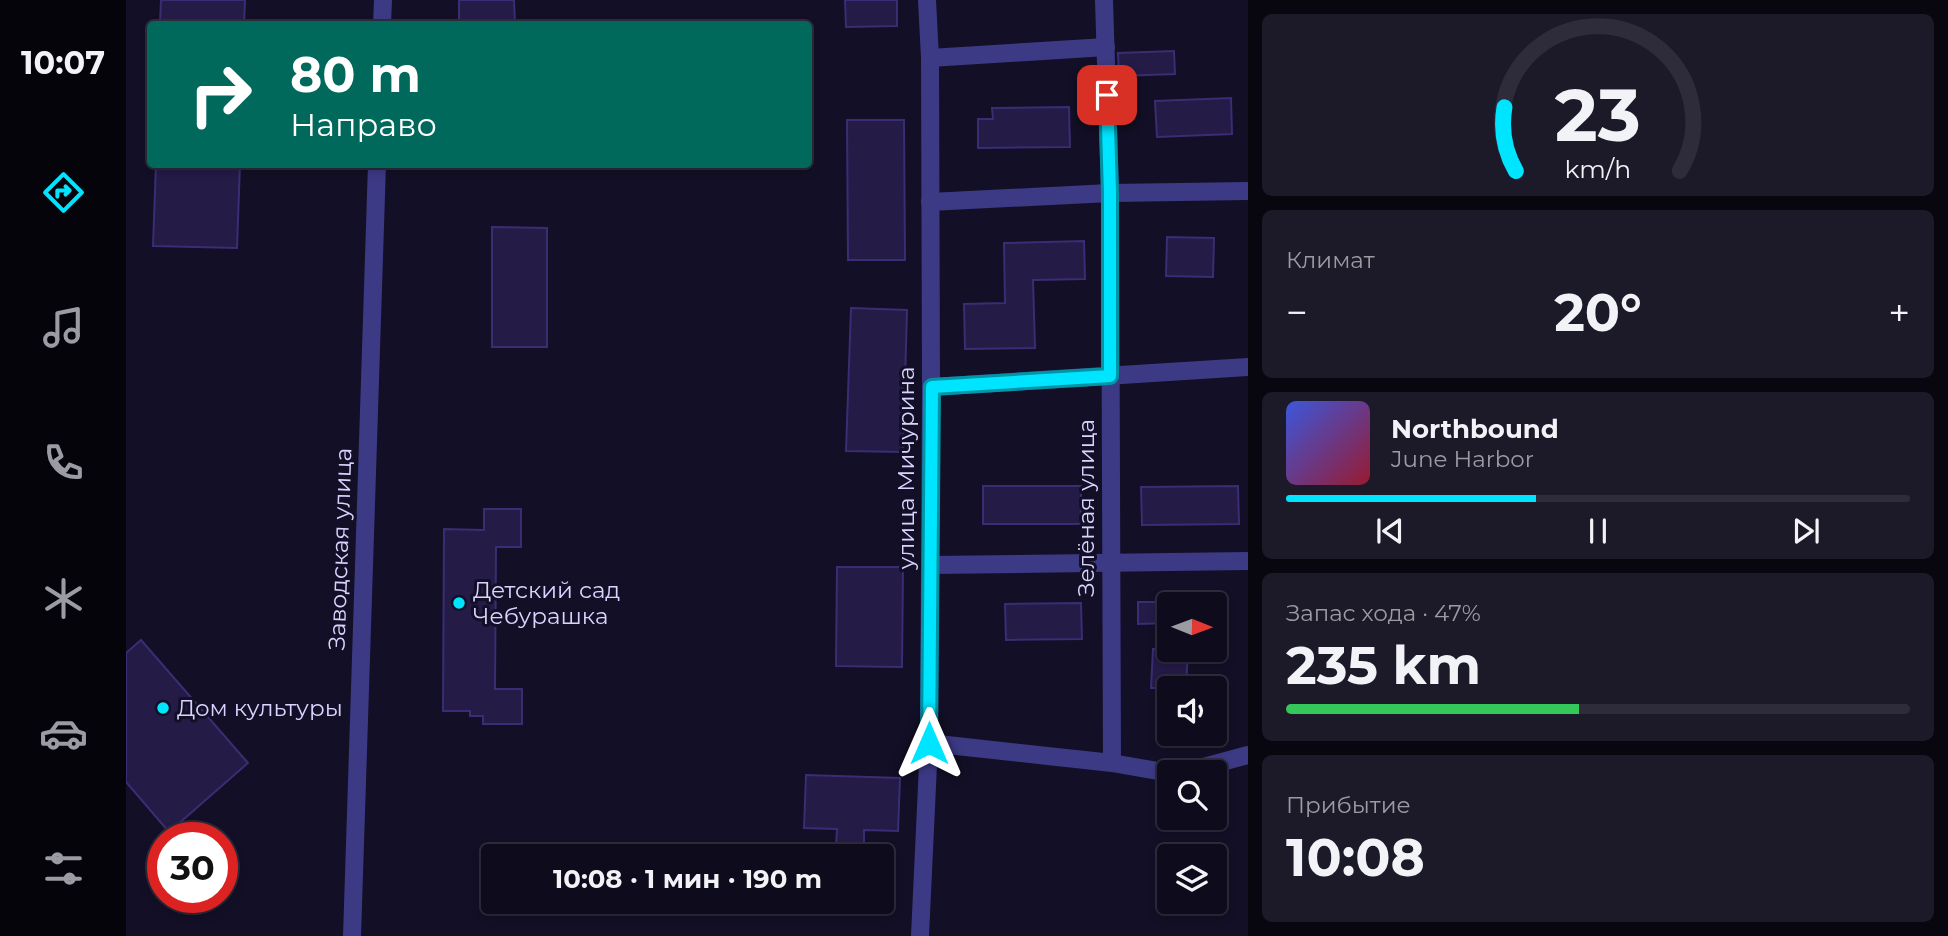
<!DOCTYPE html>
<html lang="ru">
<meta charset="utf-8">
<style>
:root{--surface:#0e0b1c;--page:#1c1929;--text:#f1f3f6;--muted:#9b9ba3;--line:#2e2b3b;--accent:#00e5ff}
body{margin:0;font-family:Montserrat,sans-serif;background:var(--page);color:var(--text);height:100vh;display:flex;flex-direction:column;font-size:26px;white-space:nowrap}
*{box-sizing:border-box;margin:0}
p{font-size:23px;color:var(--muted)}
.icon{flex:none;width:38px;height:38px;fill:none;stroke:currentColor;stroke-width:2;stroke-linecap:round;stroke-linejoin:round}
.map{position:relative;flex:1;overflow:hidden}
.panel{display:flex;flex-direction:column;gap:14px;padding:14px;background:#08060f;width:700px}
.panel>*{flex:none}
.top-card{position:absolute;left:21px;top:21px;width:665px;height:147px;border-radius:7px;box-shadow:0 4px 10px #0003,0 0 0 2px var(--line);background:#00695c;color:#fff;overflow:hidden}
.needle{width:46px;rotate:91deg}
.buttons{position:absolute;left:1031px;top:592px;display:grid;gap:14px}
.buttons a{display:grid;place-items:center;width:70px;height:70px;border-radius:7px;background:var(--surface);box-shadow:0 4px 10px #0003,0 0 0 2px var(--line);font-size:35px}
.speed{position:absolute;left:21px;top:822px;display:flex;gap:14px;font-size:35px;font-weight:700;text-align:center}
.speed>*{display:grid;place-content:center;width:91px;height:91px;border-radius:50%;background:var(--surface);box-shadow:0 4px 10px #0003,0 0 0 2px var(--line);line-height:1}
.speed .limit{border:10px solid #d22;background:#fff;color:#111}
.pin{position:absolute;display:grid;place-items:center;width:60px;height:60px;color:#fff;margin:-30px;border-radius:14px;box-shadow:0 4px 10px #0006}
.me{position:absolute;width:77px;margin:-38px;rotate:0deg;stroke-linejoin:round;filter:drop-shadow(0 0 5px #0008)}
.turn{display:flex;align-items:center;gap:24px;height:147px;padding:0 28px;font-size:32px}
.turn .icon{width:91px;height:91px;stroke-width:2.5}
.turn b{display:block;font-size:49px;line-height:60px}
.big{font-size:52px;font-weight:700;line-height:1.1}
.panel .card{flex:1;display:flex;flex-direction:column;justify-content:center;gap:10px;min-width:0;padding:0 24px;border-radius:10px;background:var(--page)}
.panel .dial{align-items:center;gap:0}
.dial svg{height:182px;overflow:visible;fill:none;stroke:var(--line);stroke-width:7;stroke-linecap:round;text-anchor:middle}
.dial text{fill:var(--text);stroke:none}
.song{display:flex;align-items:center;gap:21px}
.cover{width:84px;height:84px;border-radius:10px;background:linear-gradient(135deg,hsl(230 70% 55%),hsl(350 70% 35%))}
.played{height:7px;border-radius:4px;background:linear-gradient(90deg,var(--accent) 40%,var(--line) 40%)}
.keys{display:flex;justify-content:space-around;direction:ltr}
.heat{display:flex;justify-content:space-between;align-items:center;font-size:38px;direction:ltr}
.charge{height:10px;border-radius:5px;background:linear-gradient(90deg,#34c759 47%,var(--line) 0)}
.trip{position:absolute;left:355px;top:844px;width:413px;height:70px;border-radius:7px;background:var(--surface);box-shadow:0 4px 10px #0003,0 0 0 2px var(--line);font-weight:700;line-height:70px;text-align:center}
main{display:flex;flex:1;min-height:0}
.tab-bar{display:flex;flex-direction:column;width:126px;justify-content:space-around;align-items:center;background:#06040b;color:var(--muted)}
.tab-bar .icon{width:49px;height:49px}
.tab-bar .active{color:var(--accent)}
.tab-bar b{font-size:32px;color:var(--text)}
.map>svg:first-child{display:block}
</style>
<main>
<nav class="tab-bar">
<b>10:07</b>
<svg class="icon active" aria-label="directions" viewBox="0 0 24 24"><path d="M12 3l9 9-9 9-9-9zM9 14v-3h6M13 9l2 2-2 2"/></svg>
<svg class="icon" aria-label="music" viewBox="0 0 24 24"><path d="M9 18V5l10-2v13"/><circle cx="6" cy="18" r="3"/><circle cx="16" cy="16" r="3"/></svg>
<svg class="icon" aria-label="phone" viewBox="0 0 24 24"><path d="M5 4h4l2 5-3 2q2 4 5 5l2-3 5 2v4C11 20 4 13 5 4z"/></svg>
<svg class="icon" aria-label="climate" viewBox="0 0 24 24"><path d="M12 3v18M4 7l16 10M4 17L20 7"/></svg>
<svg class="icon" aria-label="car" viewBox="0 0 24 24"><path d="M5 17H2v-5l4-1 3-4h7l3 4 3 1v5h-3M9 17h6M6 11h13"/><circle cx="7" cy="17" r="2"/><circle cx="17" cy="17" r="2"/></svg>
<svg class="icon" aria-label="filters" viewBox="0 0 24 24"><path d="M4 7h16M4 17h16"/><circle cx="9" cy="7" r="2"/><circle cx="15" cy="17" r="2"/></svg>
</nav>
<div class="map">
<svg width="1122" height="936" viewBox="0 0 1122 936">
<rect width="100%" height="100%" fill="#130f26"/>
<!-- building -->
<path fill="#241b47" stroke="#3b2d73" stroke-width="2" d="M35,0H119L118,24H34Z
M333,0H388L389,24H333Z
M719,0H771V26L720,27Z
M1048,51L1049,74L993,76L992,53Z
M1105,98L1106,134L1031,137L1029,101Z
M943,107L944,147L852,148V119H867L866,108Z
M721,120H778L779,260H722Z
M30,164H114L111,248L27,246Z
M366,227L421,228V347H366Z
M1041,237L1088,238L1087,277L1040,276Z
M958,241L959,279L907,280L909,348L839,349L838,304L879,303L878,243Z
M725,308L781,310L777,452L720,451Z
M857,486H955V524H857Z
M1112,486L1113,524L1016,525L1015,487Z
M358,509H395V547H370L369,689H396V724H357V716H344V711H317L318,529L358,530Z
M711,567H777L776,667L710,666Z
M1012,602H1043V623L1012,624Z
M955,603L956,639L880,640L879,604Z
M15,640L122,763L43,832L0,782V653Z
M1027,649H1062L1060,688H1025Z
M680,775L774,778L772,831L738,830V846H710L711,829L678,828Z"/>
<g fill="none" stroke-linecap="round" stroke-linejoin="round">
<!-- service -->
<path stroke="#3d3a85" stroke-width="18" d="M804,58L980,47
M804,202L984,193L1122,191
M804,565L1122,561"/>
<!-- minor -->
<path stroke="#3d3a85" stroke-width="18" d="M978,0L984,193L986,763
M256,24L257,0
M805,387L1122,367
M803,743L986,763L1043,773
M1059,772L1122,755
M226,936L251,164
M794,936L803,743L805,387L804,58L801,0"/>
</g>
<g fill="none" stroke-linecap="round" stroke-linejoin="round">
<!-- route casing -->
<g stroke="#0095a6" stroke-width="18">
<path id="route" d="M803,743L806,387L984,376V193L981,95"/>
</g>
<!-- route -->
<use href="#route" stroke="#00e5ff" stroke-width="12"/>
</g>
<!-- markers -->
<g fill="#00e5ff" stroke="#130f26" stroke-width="2.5">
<circle cx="333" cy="603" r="7"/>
<circle cx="37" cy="708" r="7"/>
</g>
<g text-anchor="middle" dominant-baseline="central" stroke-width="6" stroke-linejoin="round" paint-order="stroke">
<!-- street labels -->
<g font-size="23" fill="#d9d4ff" stroke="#130f26">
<text transform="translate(780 468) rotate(-90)">улица Мичурина</text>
<text transform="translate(960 508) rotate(-90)">Зелёная улица</text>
<text transform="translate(214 549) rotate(-88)">Заводская улица</text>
</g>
<!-- poi labels -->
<g font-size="23" fill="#d9d4ff" stroke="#130f26" text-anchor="start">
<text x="347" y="590">Детский сад<tspan x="347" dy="26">Чебурашка</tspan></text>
<text x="51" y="708">Дом культуры</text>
</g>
</g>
</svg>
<div class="buttons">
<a><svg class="needle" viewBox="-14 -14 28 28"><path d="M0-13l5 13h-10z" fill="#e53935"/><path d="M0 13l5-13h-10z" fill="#9b9ba3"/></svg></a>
<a><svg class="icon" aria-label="sound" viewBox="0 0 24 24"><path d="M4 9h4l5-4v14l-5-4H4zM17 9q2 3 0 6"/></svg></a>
<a><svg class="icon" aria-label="search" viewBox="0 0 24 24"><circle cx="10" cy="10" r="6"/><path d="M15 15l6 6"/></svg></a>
<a><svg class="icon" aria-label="layers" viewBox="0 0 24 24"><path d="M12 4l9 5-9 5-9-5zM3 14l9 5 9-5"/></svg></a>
</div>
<div class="speed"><div class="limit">30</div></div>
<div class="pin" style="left:981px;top:95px;background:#d93025"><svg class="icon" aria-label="arrive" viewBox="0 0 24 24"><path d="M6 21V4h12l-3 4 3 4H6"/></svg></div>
<svg class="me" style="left:803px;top:743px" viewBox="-20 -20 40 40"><path d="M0-17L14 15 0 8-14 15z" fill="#00e5ff" stroke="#fff" stroke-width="4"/></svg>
<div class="trip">10:08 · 1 мин · 190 m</div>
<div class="top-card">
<div class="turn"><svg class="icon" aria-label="right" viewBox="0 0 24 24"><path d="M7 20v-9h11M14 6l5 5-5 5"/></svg><div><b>80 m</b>Направо</div></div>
</div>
</div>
<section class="panel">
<div class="card dial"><svg viewBox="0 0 100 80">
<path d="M14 69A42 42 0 1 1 86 69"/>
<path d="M14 69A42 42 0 0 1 9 41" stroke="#00e5ff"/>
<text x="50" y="56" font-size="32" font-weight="700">23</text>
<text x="50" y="72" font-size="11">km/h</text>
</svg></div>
<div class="card"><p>Климат</p>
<div class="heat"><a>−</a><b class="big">20°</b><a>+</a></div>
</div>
<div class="card">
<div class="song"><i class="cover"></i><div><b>Northbound</b><p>June Harbor</p></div></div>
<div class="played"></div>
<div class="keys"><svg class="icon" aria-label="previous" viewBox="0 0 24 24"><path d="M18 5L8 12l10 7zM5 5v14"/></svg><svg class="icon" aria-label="pause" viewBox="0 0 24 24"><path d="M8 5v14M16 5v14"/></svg><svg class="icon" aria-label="next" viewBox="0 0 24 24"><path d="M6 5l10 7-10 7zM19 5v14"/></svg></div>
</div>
<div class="card"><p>Запас хода · 47%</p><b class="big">235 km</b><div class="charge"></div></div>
<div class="card"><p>Прибытие</p><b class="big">10:08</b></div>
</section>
</main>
